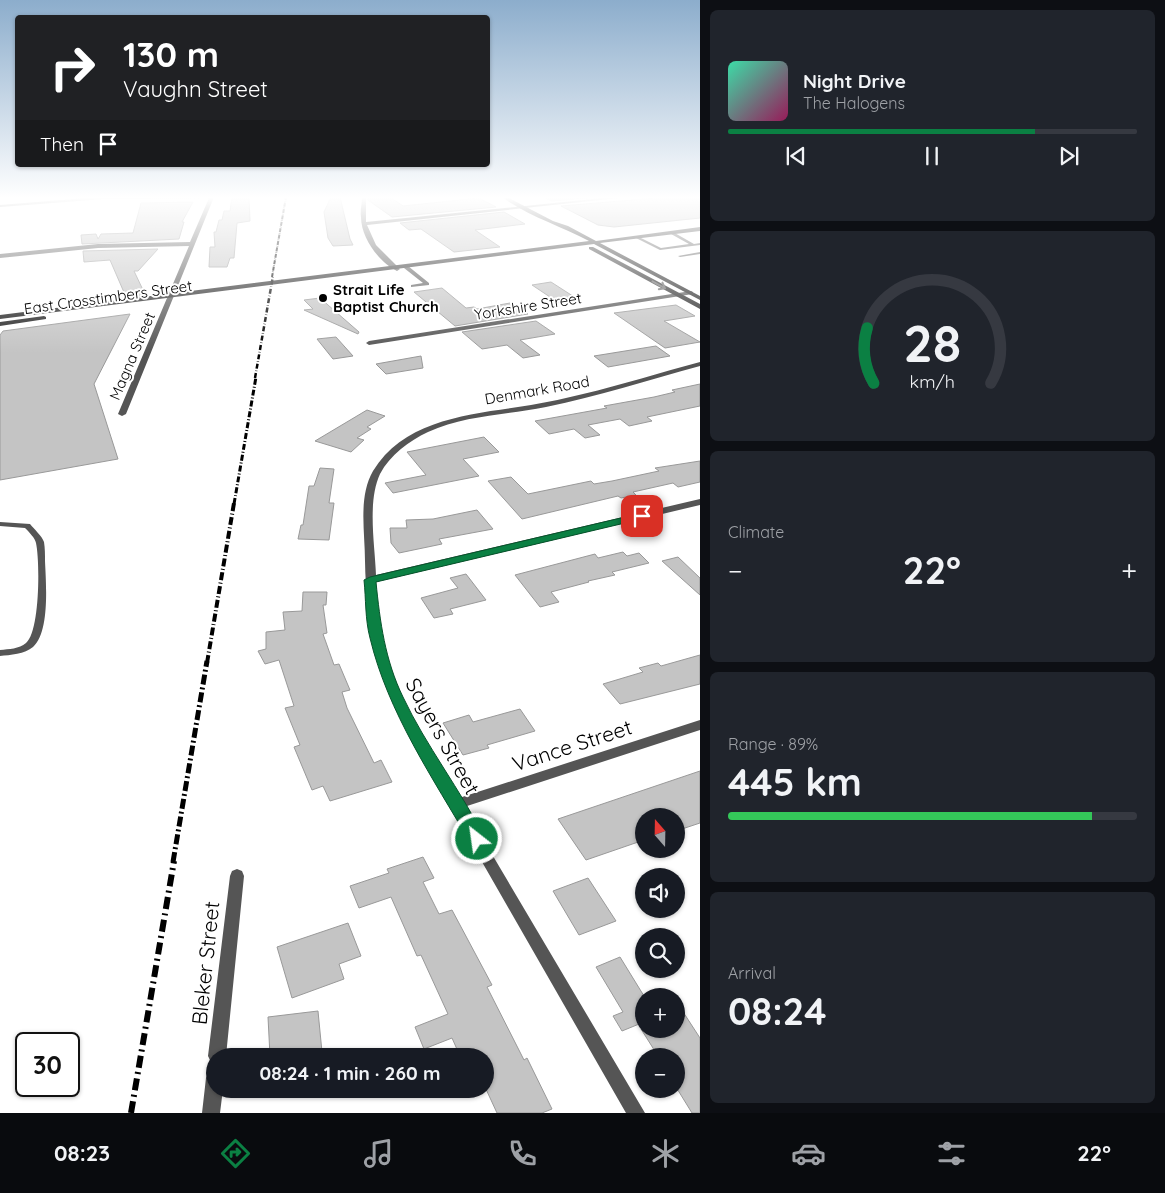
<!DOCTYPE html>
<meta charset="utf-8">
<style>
:root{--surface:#171b24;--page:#20242c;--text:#f1f3f6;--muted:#9ea1a6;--line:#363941;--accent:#0b8043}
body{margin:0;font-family:Quicksand,sans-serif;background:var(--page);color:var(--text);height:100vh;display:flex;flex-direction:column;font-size:19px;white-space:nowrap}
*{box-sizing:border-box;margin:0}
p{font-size:16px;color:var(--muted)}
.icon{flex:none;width:28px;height:28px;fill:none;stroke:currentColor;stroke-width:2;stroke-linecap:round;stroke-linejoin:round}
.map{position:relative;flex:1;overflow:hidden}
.sheet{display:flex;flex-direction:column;gap:10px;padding:10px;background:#0d0f14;width:465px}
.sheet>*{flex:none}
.guide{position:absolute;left:15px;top:15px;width:475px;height:152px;border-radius:5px;box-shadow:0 1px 4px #0004;background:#202124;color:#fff;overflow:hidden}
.needle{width:32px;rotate:340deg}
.controls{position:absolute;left:635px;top:808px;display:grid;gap:10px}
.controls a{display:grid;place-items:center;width:50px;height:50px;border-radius:50%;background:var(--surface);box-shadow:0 1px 4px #0004;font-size:25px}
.speed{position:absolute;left:15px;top:1032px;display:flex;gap:10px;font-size:25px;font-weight:700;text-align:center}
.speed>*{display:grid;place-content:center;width:65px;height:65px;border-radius:50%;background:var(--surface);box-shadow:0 1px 4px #0004;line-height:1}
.speed .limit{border:2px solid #111;border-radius:8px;background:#fff;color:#111}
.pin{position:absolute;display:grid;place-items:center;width:42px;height:42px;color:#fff;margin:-21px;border-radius:10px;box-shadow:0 2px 8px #0006}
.me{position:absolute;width:55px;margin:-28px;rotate:330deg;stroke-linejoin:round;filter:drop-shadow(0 0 4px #0008)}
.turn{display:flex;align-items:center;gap:18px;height:105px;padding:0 25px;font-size:22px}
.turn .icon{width:65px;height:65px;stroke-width:2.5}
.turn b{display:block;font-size:35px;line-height:42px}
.then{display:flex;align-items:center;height:48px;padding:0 25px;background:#0003;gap:10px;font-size:19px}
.big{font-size:38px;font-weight:700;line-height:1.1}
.sheet .tile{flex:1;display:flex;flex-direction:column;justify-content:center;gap:8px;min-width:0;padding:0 18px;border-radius:8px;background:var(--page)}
.sheet .dial{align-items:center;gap:0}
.dial svg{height:130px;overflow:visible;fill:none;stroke:var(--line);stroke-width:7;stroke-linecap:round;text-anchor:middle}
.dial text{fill:var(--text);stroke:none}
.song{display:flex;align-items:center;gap:15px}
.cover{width:60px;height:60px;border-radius:8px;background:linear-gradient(135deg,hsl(160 70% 55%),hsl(330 70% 35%))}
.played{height:5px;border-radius:2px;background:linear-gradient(90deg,var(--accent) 75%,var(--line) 75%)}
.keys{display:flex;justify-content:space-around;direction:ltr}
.heat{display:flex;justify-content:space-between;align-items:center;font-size:28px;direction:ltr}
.charge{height:8px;border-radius:4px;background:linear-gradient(90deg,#34c759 89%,var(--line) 0)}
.trip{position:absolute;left:206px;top:1048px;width:288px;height:50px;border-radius:25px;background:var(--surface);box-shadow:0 1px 4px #0004;font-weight:700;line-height:50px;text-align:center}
.tab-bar{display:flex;height:80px;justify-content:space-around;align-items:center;background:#090b0e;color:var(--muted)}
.tab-bar .icon{width:35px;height:35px}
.tab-bar .active{color:var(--accent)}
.tab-bar b{font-size:22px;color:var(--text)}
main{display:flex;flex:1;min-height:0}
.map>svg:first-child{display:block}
</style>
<main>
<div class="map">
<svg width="700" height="1113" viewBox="0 0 700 1113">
<rect width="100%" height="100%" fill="#fff"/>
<!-- building -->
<path fill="#c4c4c4" stroke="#999" d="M232,197H249L250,221L237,223L234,258H230L227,267H209L210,247H215L214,232H216L219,220H222L224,211H230Z
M331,197H340L350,239L353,245L333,246L328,238L324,212Z
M368,197H390L403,206L479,198L496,207L392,217L368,200Z
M543,197H594L552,201Z
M668,197H694L700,199V218L614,227L598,225L561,206Z
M193,202L182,222H184L179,239L82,244L81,235L96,234L98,239L101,234L133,233L141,203Z
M504,212L525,224L475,230L500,247L454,252L421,229L409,230L400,223Z
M158,249L138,271H134L143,290L140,296L126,297L110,260L84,262L83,251Z
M551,282L579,300L559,303L532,285Z
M442,288L466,308L474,307L477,309L510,303L528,314L455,326L414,292Z
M320,298L359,332L358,334L304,310L313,309L304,300Z
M676,305L695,316L664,321L700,342L665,348L614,313Z
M130,314L94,384L118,459L0,480V335L3,331Z
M536,321L555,334L520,340L540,355L523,358L507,345L482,349L462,332Z
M336,337L353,356L333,359L317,339Z
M656,346L670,356L608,367L594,356Z
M421,356L423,368L386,374L376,364Z
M700,384V406L647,417L652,421L629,426L620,419L588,425L600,435L585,438L574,429L549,434L535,421L607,408L604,406L654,397L675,392L672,390Z
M367,410L385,416L367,427L371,429L357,438L364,440L351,452L315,441Z
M484,437L499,452L463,459L479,476L393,493L385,483L426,475L407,452Z
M700,461V482L678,487L673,483L633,492L636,495L621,498L618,496L522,519L488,481L511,477L528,494L591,481L594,484L612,481L659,471L655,468Z
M320,468L334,469L329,503H334L329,540L298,539L301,525H303L309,486H314Z
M477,510L493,529L439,539L442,544L399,553L391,543L390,528H407L406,520L433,519Z
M623,552L627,556L639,553L649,563L612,572L615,575L588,581L589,582L551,592L559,602L540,607L515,575L595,554L598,558Z
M678,557L700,578V595L662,561Z
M466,574L486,600L450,609L453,614L434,618L421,598L458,588L450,578Z
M303,592H327L326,605H323L327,633L323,634L334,665L339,664L350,690L342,692L347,708L374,763L381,760L392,782L330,801L323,786L312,790L294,747L300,745L285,708L294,706L279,660L265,664L258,651L266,649V632L285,630L283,612L302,611Z
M700,655V684L620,704L603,684L643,672L639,668L658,663L661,666Z
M520,709L535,731L487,745L489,748L463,755L443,723L469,715L473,722Z
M700,771V823L676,831V816H644V840L586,860L558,819Z
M423,857L434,878L423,882L439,914L452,910L492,985L487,987L524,1060L527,1058L552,1109L542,1113H497L485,1087V1056H460L452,1038L424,1049L415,1027L448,1014L421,955L417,956L391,897L359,908L350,886L389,873L387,869Z
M588,878L616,921L579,935L553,891Z
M348,923L361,956L339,964L344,979L292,998L277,947Z
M620,957L644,996V1022L622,1031L613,1016L623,1012L596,967Z
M676,1001L700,1038V1113H692L676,1087V1056H658L641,1029H676Z
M318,1011L322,1052L287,1056H270L268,1017Z"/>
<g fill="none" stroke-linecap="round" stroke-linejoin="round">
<!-- service -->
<path fill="#555" fill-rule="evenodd" d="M671,232H673L694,244L700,243V245L660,250L636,238L639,237L661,248L689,244L671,234Z
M700,252V254L680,257L678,256Z
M404,266H408L429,283V285L411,287V285L423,283L404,268Z
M0,522L30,524C34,529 42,536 44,542C45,548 45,555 45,561C46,583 50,632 33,647C25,654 10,655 0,656V650C9,649 19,649 26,643C40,632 40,561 36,543C35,538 29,532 25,528L0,526Z"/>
<!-- minor -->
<path fill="#555" fill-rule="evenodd" d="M99,197H214L126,414L122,416L118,414L189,246L98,248L0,258V254L98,244L190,242L209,198L104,199L0,207V205Z
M362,197H366V222L613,197H628L367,225L376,245L400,269L397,271C379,262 361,238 361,217C360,210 362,204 362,197Z
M691,291L693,292V294L369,345L366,343L369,341Z
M700,362V366C649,380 598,396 546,407C507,415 465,415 428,432C409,441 390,455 380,474C367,502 375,545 376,575L700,499V505L376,582C377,602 379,623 384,643C397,699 429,748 459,798L700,720V730L464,807L645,1113H626L407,731C377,678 366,621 365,561C365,532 358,497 373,471C406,417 475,414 531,405C549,402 566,398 583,394C622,385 661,372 700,362Z
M237,869L242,871L244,876L226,1056H215V1064L211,1062L208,1056L230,876L232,871Z
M215,1069V1089H223L220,1113H202L206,1078L209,1072Z"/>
<!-- secondary -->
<path fill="#222" fill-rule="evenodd" d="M502,197H507L553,221L568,226L596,241L700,227V231L600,243L700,296V300L594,244L0,319V315L589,241C561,226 528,216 502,197Z
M589,247H593L700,304V309L589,249Z
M44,316L46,317V319L0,326V322Z"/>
<!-- rail-far5 -->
<path stroke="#000" stroke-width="2" stroke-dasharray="4 1 0.5 1" stroke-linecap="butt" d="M272,277L286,197"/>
<!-- rail-far4 -->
<path stroke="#000" stroke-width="2.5" stroke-dasharray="5 2 0.5 2" stroke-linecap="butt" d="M255,378L273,276"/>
<!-- rail-far3 -->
<path stroke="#000" stroke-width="3" stroke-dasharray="6 2 1 2" stroke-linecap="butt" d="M234,504L256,377"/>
<!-- rail-far2 -->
<path stroke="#000" stroke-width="4" stroke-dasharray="8 2.5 1 2.5" stroke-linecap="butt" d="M207,663L234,503"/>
<!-- rail-far1 -->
<path stroke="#000" stroke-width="5" stroke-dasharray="10 3 2 3" stroke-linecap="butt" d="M173,862L207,661"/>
<!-- rail -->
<path stroke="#000" stroke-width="6" stroke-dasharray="12 4.5 2 4.5" stroke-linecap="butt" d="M131,1113L174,861"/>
</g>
<!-- one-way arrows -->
<defs><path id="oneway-shaft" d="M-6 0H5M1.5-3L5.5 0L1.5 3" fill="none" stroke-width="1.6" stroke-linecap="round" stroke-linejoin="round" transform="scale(1.25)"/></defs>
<use stroke="#646464" href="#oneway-shaft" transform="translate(659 285) rotate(29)"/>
<!-- sky -->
<linearGradient id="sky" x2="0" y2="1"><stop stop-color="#8cadcc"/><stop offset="0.56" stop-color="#fff"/><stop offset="1" stop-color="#fff" stop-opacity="0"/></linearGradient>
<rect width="700" height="353" fill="url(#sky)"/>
<!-- route -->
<path fill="#0b8043" stroke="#07532c" d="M642,513L646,514L647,516L646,518L376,582C380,622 385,660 403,697C426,746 461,790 485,839L482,844L477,846L471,844C433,778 388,713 370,638C365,619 366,599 364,580L370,577Z"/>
<!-- markers -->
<circle fill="#000" stroke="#fff" stroke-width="2" cx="323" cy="298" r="5"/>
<g text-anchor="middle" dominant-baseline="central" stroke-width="4" stroke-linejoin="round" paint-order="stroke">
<!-- far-poi labels -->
<g font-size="15" font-weight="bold" fill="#000" stroke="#fff" text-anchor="start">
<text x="333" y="289">Strait Life<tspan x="333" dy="17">Baptist Church</tspan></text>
</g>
<!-- far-street labels -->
<g font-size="15" fill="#000" stroke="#fff">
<text transform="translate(108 297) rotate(-8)">East Crosstimbers Street</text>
<text transform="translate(528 306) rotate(-9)">Yorkshire Street</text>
<text transform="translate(132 356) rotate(-67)">Magna Street</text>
<text transform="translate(537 390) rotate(-10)">Denmark Road</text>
</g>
<!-- near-street labels -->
<g font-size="21" fill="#000" stroke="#fff">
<text transform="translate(443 736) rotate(61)">Sayers Street</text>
<text transform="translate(572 745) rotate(-18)">Vance Street</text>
<text transform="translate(205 963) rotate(-84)">Bleker Street</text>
</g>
</g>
</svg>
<div class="controls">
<a><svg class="needle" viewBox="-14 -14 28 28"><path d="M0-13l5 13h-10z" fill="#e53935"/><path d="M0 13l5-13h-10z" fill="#9ea1a6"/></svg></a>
<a><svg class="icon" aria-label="sound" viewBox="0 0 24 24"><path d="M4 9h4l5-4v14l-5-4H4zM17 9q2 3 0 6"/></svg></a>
<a><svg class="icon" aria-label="search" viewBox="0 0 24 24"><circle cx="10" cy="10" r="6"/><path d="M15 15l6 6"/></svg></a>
<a>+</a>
<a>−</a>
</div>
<div class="speed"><div class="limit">30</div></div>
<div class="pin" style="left:642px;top:516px;background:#d93025"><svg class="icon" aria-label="arrive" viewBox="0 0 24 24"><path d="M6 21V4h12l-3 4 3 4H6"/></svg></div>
<svg class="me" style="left:477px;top:839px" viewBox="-20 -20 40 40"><circle r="17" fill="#0b8043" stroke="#fff" stroke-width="3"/><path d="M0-11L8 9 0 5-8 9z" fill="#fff"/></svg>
<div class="trip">08:24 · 1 min · 260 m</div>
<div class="guide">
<div class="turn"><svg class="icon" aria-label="right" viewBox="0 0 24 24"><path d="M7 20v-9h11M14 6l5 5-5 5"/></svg><div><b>130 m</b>Vaughn Street</div></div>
<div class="then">Then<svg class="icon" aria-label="arrive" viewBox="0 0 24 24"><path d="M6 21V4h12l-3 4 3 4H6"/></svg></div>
</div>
</div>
<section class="sheet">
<div class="tile">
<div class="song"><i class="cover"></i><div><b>Night Drive</b><p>The Halogens</p></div></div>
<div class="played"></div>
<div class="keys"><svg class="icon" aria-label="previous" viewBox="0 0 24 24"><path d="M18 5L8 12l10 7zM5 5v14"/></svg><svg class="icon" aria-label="pause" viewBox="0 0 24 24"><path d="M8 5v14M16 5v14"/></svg><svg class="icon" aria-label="next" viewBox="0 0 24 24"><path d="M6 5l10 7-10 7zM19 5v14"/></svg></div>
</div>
<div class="tile dial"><svg viewBox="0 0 100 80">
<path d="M14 69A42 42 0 1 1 86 69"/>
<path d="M14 69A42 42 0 0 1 10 35" stroke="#0b8043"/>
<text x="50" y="56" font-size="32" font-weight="700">28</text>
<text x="50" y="72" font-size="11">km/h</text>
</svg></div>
<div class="tile"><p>Climate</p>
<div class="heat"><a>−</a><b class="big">22°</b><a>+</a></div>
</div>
<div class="tile"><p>Range · 89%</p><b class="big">445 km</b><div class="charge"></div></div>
<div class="tile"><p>Arrival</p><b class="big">08:24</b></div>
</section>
</main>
<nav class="tab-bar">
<b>08:23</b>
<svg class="icon active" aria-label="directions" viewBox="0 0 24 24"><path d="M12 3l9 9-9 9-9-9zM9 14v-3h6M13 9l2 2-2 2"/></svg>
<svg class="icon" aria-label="music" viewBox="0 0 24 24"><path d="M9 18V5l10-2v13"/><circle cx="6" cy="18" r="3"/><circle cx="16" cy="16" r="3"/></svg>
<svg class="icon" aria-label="phone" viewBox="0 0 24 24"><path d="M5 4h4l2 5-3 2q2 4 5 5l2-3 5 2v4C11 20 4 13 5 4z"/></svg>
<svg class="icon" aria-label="climate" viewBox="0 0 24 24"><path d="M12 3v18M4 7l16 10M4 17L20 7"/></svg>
<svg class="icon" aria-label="car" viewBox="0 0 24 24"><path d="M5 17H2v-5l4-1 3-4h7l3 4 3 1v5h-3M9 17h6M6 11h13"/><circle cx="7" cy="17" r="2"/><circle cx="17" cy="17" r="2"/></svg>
<svg class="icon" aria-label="filters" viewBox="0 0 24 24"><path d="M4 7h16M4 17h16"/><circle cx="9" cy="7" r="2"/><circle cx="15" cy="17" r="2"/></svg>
<b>22°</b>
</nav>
